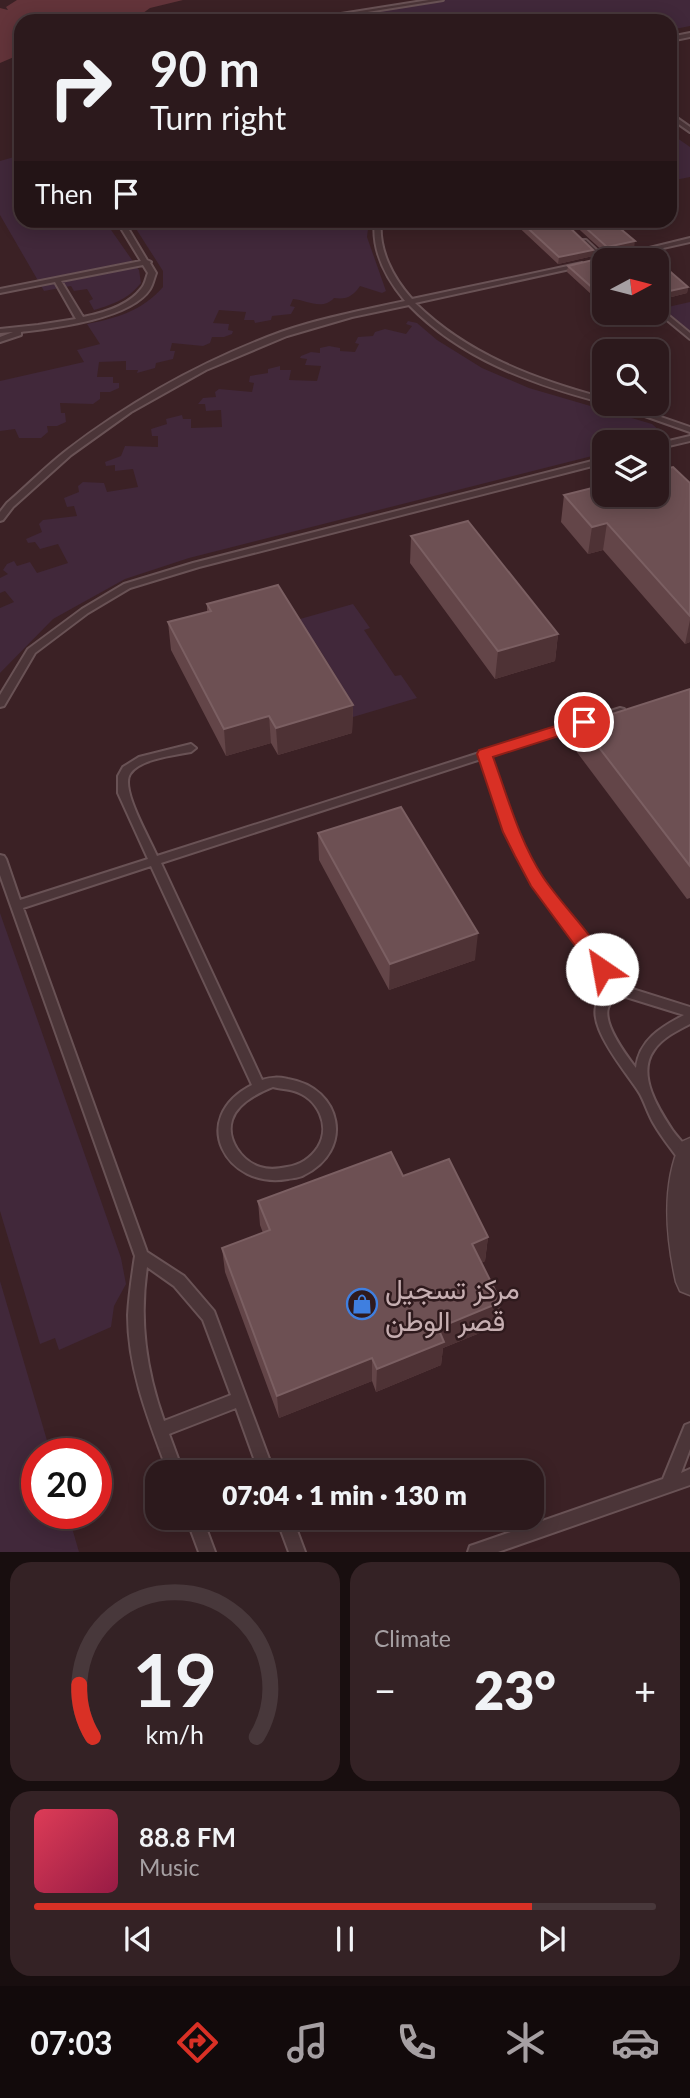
<!DOCTYPE html>
<meta charset="utf-8">
<style>
:root{--surface:#2c191c;--page:#342225;--text:#f1f3f6;--muted:#a6a0a3;--line:#48383b;--accent:#d93025}
body{margin:0;font-family:Lato,Vazirmatn,sans-serif;background:var(--page);color:var(--text);height:100vh;display:flex;flex-direction:column;font-size:26px;white-space:nowrap}
*{box-sizing:border-box;margin:0}
p{font-size:23px;color:var(--muted)}
.icon{flex:none;width:38px;height:38px;fill:none;stroke:currentColor;stroke-width:2;stroke-linecap:round;stroke-linejoin:round}
.map{position:relative;height:1552px;overflow:hidden}
.details{display:flex;flex-direction:column;gap:10px;padding:10px;background:#180e0f;flex:1}
.details>*{flex:none}
.guide{position:absolute;left:14px;top:14px;width:663px;height:214px;border-radius:21px;box-shadow:0 4px 18px #0003,0 0 0 2px var(--line);background:#2c191c;color:var(--text);overflow:hidden}
.needle{width:46px;rotate:83deg}
.fabs{position:absolute;left:592px;top:248px;display:grid;gap:14px}
.fabs a{display:grid;place-items:center;width:77px;height:77px;border-radius:14px;background:var(--surface);box-shadow:0 4px 18px #0003,0 0 0 2px var(--line);font-size:35px}
.speed{position:absolute;left:21px;top:1438px;display:flex;gap:14px;font-size:35px;font-weight:700;text-align:center}
.speed>*{display:grid;place-content:center;width:91px;height:91px;border-radius:50%;background:var(--surface);box-shadow:0 4px 18px #0003,0 0 0 2px var(--line);line-height:1}
.speed .limit{border:10px solid #d22;background:#fff;color:#111}
.pin{position:absolute;display:grid;place-items:center;width:60px;height:60px;color:#fff;margin:-30px;border:4px solid #fff;border-radius:50%;box-shadow:0 2px 7px #0007}
.me{position:absolute;width:77px;margin:-38px;rotate:327deg;stroke-linejoin:round;filter:drop-shadow(0 0 5px #0008)}
.turn{display:flex;align-items:center;gap:24px;height:147px;padding:0 21px;font-size:32px}
.turn .icon{width:91px;height:91px;stroke-width:2.5}
.turn b{display:block;font-size:49px;line-height:60px}
.then{display:flex;align-items:center;height:66px;padding:0 21px;background:#0003;gap:14px;font-size:26px}
.big{font-size:52px;font-weight:800;line-height:1.1}
.details .card{flex:1;display:flex;flex-direction:column;justify-content:center;gap:10px;min-width:0;padding:0 24px;border-radius:21px;background:var(--page)}
.details .dial{align-items:center;gap:0}
.dial svg{height:182px;overflow:visible;fill:none;stroke:var(--line);stroke-width:7;stroke-linecap:round;text-anchor:middle}
.dial text{fill:var(--text);stroke:none}
.song{display:flex;align-items:center;gap:21px}
.cover{width:84px;height:84px;border-radius:10px;background:linear-gradient(135deg,hsl(350 70% 55%),hsl(340 70% 35%))}
.played{height:7px;border-radius:4px;background:linear-gradient(90deg,var(--accent) 80%,var(--line) 80%)}
.keys{display:flex;justify-content:space-around;direction:ltr}
.heat{display:flex;justify-content:space-between;align-items:center;font-size:38px;direction:ltr}
.details .tiles{flex:1;display:grid;gap:10px;grid-template-columns:1fr 1fr}
.card:last-child{grid-column:span 2}
.trip{position:absolute;left:145px;top:1460px;width:399px;height:70px;border-radius:21px;background:var(--surface);box-shadow:0 4px 18px #0003,0 0 0 2px var(--line);font-weight:800;line-height:70px;text-align:center}
.menu{display:flex;height:112px;justify-content:space-around;align-items:center;background:#120a0b;color:var(--muted)}
.menu .icon{width:49px;height:49px}
.menu .current{color:var(--accent)}
.menu b{font-size:32px;color:var(--text)}
.map>svg:first-child{display:block}
</style>
<div class="map">
<svg width="690" height="1552" viewBox="0 0 690 1552">
<rect width="100%" height="100%" fill="#3b2125"/>
<!-- green -->
<path fill="#41283a" d="M440,0H690V26L670,30V21H329L325,17Z
M670,133L690,147V177L670,181Z
M21,155V220L109,221V227L139,270L141,283C128,299 114,304 94,310L89,301L93,299L87,289L74,291L71,286L44,291L0,215V161Z
M131,221H369L367,237L386,291L382,293L360,286C353,296 347,300 334,298C322,311 307,300 293,299L290,306L295,307L291,314L272,316L271,320L255,323L254,320H244L246,312L219,310L213,323L229,324L228,330L233,331L232,334L224,337H212L210,343L203,346L172,343L170,351H175L173,359L156,363L155,368L137,373L138,370H126V361L99,362L97,377H113V383H119V388L110,392H100V399L93,404L60,403L61,413H65L66,422L57,426H47L48,432L41,438H19L15,429L0,431V381L84,362L77,350L100,344L87,324C117,318 142,311 163,287V271Z
M690,302V337L659,309Z
M408,321L417,323L437,340L482,368L529,388L652,424L661,432L660,436L643,443H604V453L189,558L125,579L53,619L0,673V608L14,602L5,591L0,593V578L8,574L3,570L7,564L14,561L17,566L30,562L37,573L68,563L58,544L40,549L35,542L28,543L26,539L42,532L39,524L43,520L77,516L74,506L67,507L64,498L79,492L78,486L83,482L104,483L107,492L138,487L133,469L115,471V465L106,466L105,462L121,456L125,446L158,447V436H152L151,429L167,424L166,419L182,415L183,419H191V428L222,427L221,410L206,411L205,404H198L203,398L216,397L215,392L219,389L252,392L254,383L249,382L250,376L268,373V369L280,366V370H291L289,380L317,381L321,366L305,365L307,359L300,358L301,356L311,352L320,353V348L329,346L340,348V351L355,352L359,344L355,343L358,337L373,336L375,332L385,329L406,334L412,326L406,324Z
M353,604L370,628L364,630L395,676L401,675L417,698L353,717L337,692L344,689L315,642L307,644L293,621Z
M0,913L121,1258L126,1284L114,1306L111,1327L59,1350L55,1338L40,1344L0,1211Z
M0,1281L51,1454H37V1514H68L79,1552H0Z"/>
<!-- water -->
<path fill="#63343a" d="M17,0H183L150,8L132,21H21V54L0,63V8L8,10L6,7Z"/>
<g fill="none" stroke-linecap="round" stroke-linejoin="round">
<!-- lane casing -->
<g stroke="#695255" stroke-width="4">
<path id="lane" d="M429,0H443L311,21H297Z
M690,33V37L670,41V37Z
M670,113L690,127V132L670,118Z
M116,220H123L147,260L151,262L150,263L156,273C154,278 153,284 150,289C131,319 54,328 21,332V335L0,342V337L13,332L0,333V329L38,325L76,319L55,282L0,293V289L141,261ZM143,265L148,273C146,278 145,285 141,289C128,306 103,313 83,317L61,281Z
M375,220H381C378,250 393,278 412,299L582,263L583,265L579,267L415,303C468,355 534,379 604,398V403C532,384 461,359 409,305L352,317L287,336L206,370L131,412L71,455L13,507L3,520L0,521V512L7,503C27,486 46,466 67,450C131,401 204,360 281,332C321,318 364,310 405,301C386,278 371,251 375,220Z
M690,238V242L632,255L629,253Z
M582,240H586L608,261H604L603,262L582,242Z
M656,305L690,333V339L656,311Z
M611,404H623L690,427V432Z
M690,436V441L656,449V444Z
M604,458V463L199,567L130,588L88,613L35,653L4,706L0,707V695L28,649L82,609L124,584L193,563Z
M620,708L624,709L625,711L624,713L490,756L516,832L541,879L590,941L621,989L626,987L690,1007V1024C677,1031 663,1037 654,1050C636,1075 659,1110 673,1131C678,1138 687,1146 690,1154C690,1157 690,1161 690,1165L687,1166L682,1164C673,1151 662,1138 654,1124C648,1114 645,1103 640,1094C629,1074 568,1009 610,992L582,947L533,885L506,832L481,759L161,863L262,1080C272,1077 278,1077 288,1079C343,1088 354,1151 304,1175C299,1178 293,1178 288,1179C226,1190 187,1118 252,1085L151,866L23,908L147,1252L184,1276L214,1311L274,1472H259L236,1408L169,1434L183,1472H168C149,1421 128,1370 128,1315C129,1295 132,1276 135,1256L0,875V855L4,856L6,859L20,900L148,859L118,793V776L123,767L139,757L191,744L196,748L191,752C175,755 139,759 130,774C120,789 150,839 157,856ZM626,997L684,1015C661,1027 639,1040 636,1068C626,1055 603,1025 608,1008C610,1000 619,999 626,997ZM273,1087C280,1089 288,1089 294,1091C318,1098 331,1126 318,1147C310,1159 300,1165 287,1167C278,1169 269,1170 260,1167C242,1161 226,1140 232,1120C237,1103 258,1093 273,1087ZM147,1267L174,1286L203,1320L231,1395L164,1421C146,1370 139,1321 147,1267Z
M690,1423V1449L681,1473L690,1469V1485L498,1552H468L470,1546L476,1544L663,1479L685,1425Z
M186,1517H202L215,1552H199Z
M276,1517H292L305,1552H289Z"/>
</g>
<!-- street casing -->
<g stroke="#695255" stroke-width="3">
<path id="street" d="M690,1138V1295L680,1291L676,1282C666,1237 661,1185 681,1142Z"/>
</g>
<!-- lane -->
<use href="#lane" fill="#4b3538" fill-rule="evenodd"/>
<!-- street -->
<use href="#street" fill="#4b3538" fill-rule="evenodd"/>
</g>
<!-- wall -->
<path fill="#634548" d="M511,220H562L593,256L558,264Z
M569,220H610L634,248L606,254Z
M643,248L688,287L687,293L656,301V261H604V306L567,272L568,266Z
M690,483V642L685,644L603,550L588,554L561,522L564,495Z
M411,536L558,634L555,661L495,679L410,563Z
M207,604L353,705L352,733L278,755L271,743L226,756L171,650L168,622L207,612Z
M690,689V898L687,899L576,751L581,724Z
M318,833L475,960L389,990L319,860Z
M403,1176L488,1237L485,1261L481,1263L501,1302L497,1326L443,1348L441,1365L376,1392L372,1381L279,1418L225,1272L222,1248L263,1233L260,1225L258,1201Z"/>
<!-- shaded-wall -->
<path fill="#4e3235" d="M635,241L634,248L606,254L607,247Z
M593,250V256L558,264L559,257Z
M688,287L687,293L656,301V294Z
M607,523L603,550L588,554L592,527Z
M690,620V642L685,644Z
M558,634L555,661L495,679L498,651Z
M353,705L352,733L278,755L276,728Z
M269,716L271,743L226,756L224,729Z
M478,933L475,960L389,990L390,964Z
M488,1237L485,1261L469,1268L472,1244Z
M501,1302L497,1326L443,1348L441,1365L376,1392L377,1369L438,1328Z
M372,1358V1381L279,1418L277,1396Z"/>
<!-- building -->
<path fill="#6d5053" stroke="#7b5f62" stroke-width="2" d="M519,220H562L593,250L559,257Z
M577,220H610L635,241L607,247Z
M643,248L688,287L656,294V261H604V298L568,266Z
M673,467L690,483V616L607,523L592,527L564,495L604,485V495H656V471Z
M468,521L558,634L498,651L411,536Z
M278,585L353,705L276,728L269,716L224,729L168,622L211,611L207,604Z
M690,689V866L581,724Z
M401,807L478,933L390,964L318,833Z
M391,1152L403,1176L449,1159L488,1237L472,1244L501,1302L438,1328L444,1342L377,1369L372,1358L277,1396L222,1248L270,1230L258,1201Z"/>
<!-- route -->
<path fill="#d93025" stroke="#8d1f18" stroke-width="2" d="M584,717L592,722L590,726L493,757C508,798 519,840 543,877C564,908 594,935 611,969L608,974L602,976L596,974L531,886L515,856L503,832L477,754L479,750Z"/>
<!-- icons -->
<defs>
<g id="shop-ring" transform="scale(1.575)"><circle r="9.5" fill="#2f1a1d" stroke="#3f7fe0" stroke-width="1.5"/><path d="M-5-2.5h2.3a2.7 3.5 0 0 1 5.4 0H5L5.5 6h-11ZM-1.5-2.5h3a1.5 2.3 0 0 0-3 0Z" fill="#3f7fe0"/></g>
</defs>
<g fill-rule="evenodd">
<use href="#shop-ring" x="362" y="1304"/>
</g>
<g text-anchor="middle" dominant-baseline="central" stroke-width="5" stroke-linejoin="round" paint-order="stroke">
<!-- near-poi labels -->
<g font-size="28" fill="#c7afb2" stroke="#2f1a1d" text-anchor="start">
<text x="385" y="1288">مركز تسجيل<tspan x="385" dy="32">قصر الوطن</tspan></text>
</g>
</g>
</svg>
<div class="fabs">
<a><svg class="needle" viewBox="-14 -14 28 28"><path d="M0-13l5 13h-10z" fill="#e53935"/><path d="M0 13l5-13h-10z" fill="#a6a0a3"/></svg></a>
<a><svg class="icon" aria-label="search" viewBox="0 0 24 24"><circle cx="10" cy="10" r="6"/><path d="M15 15l6 6"/></svg></a>
<a><svg class="icon" aria-label="layers" viewBox="0 0 24 24"><path d="M12 4l9 5-9 5-9-5zM3 14l9 5 9-5"/></svg></a>
</div>
<div class="speed"><div class="limit">20</div></div>
<div class="pin" style="left:584px;top:722px;background:#d93025"><svg class="icon" aria-label="arrive" viewBox="0 0 24 24"><path d="M6 21V4h12l-3 4 3 4H6"/></svg></div>
<svg class="me" style="left:602px;top:969px" viewBox="-20 -20 40 40"><circle r="19" fill="#fff"/><path d="M0-13L10 11 0 6-10 11z" fill="#d93025"/></svg>
<div class="trip">07:04 · 1 min · 130 m</div>
<div class="guide">
<div class="turn"><svg class="icon" aria-label="right" viewBox="0 0 24 24"><path d="M7 20v-9h11M14 6l5 5-5 5"/></svg><div><b>90 m</b>Turn right</div></div>
<div class="then">Then<svg class="icon" aria-label="arrive" viewBox="0 0 24 24"><path d="M6 21V4h12l-3 4 3 4H6"/></svg></div>
</div>
</div>
<section class="details">
<div class="tiles">
<div class="card dial"><svg viewBox="0 0 100 80">
<path d="M14 69A42 42 0 1 1 86 69"/>
<path d="M14 69A42 42 0 0 1 8 46" stroke="#d93025"/>
<text x="50" y="56" font-size="32" font-weight="700">19</text>
<text x="50" y="72" font-size="11">km/h</text>
</svg></div>
<div class="card"><p>Climate</p>
<div class="heat"><a>−</a><b class="big">23°</b><a>+</a></div>
</div>
<div class="card">
<div class="song"><i class="cover"></i><div><b>88.8 FM</b><p>Music</p></div></div>
<div class="played"></div>
<div class="keys"><svg class="icon" aria-label="previous" viewBox="0 0 24 24"><path d="M18 5L8 12l10 7zM5 5v14"/></svg><svg class="icon" aria-label="pause" viewBox="0 0 24 24"><path d="M8 5v14M16 5v14"/></svg><svg class="icon" aria-label="next" viewBox="0 0 24 24"><path d="M6 5l10 7-10 7zM19 5v14"/></svg></div>
</div>
</div>
</section>
<nav class="menu">
<b>07:03</b>
<svg class="icon current" aria-label="directions" viewBox="0 0 24 24"><path d="M12 3l9 9-9 9-9-9zM9 14v-3h6M13 9l2 2-2 2"/></svg>
<svg class="icon" aria-label="music" viewBox="0 0 24 24"><path d="M9 18V5l10-2v13"/><circle cx="6" cy="18" r="3"/><circle cx="16" cy="16" r="3"/></svg>
<svg class="icon" aria-label="phone" viewBox="0 0 24 24"><path d="M5 4h4l2 5-3 2q2 4 5 5l2-3 5 2v4C11 20 4 13 5 4z"/></svg>
<svg class="icon" aria-label="climate" viewBox="0 0 24 24"><path d="M12 3v18M4 7l16 10M4 17L20 7"/></svg>
<svg class="icon" aria-label="car" viewBox="0 0 24 24"><path d="M5 17H2v-5l4-1 3-4h7l3 4 3 1v5h-3M9 17h6M6 11h13"/><circle cx="7" cy="17" r="2"/><circle cx="17" cy="17" r="2"/></svg>
</nav>
